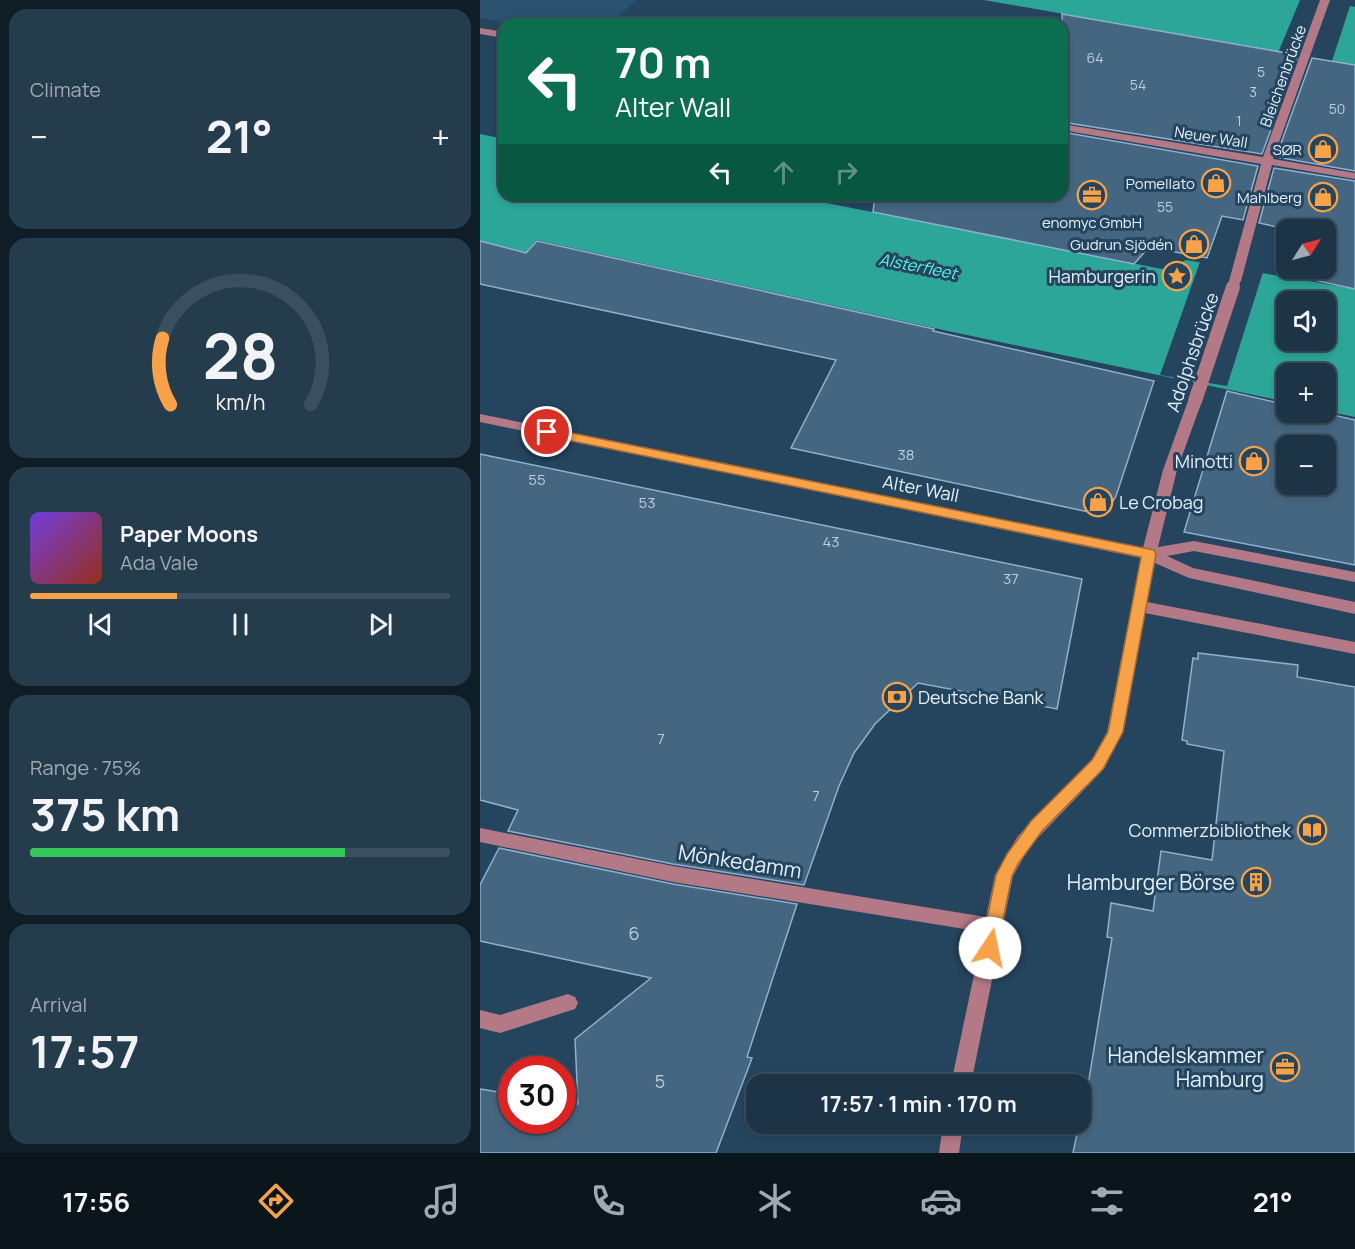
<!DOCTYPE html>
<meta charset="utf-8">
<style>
:root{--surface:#1c3446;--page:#253c4d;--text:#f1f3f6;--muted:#a0aab3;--line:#3a4f5f;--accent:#f7a149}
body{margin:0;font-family:Manrope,sans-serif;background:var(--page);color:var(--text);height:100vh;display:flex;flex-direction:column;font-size:22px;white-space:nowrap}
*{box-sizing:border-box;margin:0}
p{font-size:20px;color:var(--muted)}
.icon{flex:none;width:33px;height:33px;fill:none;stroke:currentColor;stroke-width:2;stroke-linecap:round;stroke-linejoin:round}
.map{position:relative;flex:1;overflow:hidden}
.details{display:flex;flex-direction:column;gap:9px;padding:9px;background:#0f1d26;width:480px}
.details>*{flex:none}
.hud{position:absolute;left:18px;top:18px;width:570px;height:183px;border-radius:18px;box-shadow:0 3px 9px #0003,0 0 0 2px var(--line);background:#0b6e4f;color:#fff;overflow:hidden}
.needle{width:39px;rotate:54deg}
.buttons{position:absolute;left:796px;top:219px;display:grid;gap:12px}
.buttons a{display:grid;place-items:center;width:60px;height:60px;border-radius:12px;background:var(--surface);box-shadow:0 3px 9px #0003,0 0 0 2px var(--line);font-size:30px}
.speed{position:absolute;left:18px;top:1056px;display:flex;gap:12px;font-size:30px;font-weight:700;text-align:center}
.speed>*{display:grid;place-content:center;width:78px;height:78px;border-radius:50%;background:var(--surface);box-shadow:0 3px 9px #0003,0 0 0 2px var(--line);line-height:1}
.speed .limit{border:9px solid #d22;background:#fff;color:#111}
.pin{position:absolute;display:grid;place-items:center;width:51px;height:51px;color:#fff;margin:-26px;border:3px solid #fff;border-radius:50%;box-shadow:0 2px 6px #0007}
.me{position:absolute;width:66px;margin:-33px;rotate:11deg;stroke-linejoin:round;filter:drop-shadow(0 0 4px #0008)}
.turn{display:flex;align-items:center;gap:21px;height:126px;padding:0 18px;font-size:27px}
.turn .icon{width:78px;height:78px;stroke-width:2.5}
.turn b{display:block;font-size:42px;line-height:51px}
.lanes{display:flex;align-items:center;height:57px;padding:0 18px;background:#0003;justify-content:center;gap:30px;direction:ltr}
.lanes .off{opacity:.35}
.big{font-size:45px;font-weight:700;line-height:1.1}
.details .widget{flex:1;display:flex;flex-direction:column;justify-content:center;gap:9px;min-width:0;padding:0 21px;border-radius:18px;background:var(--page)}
.details .dial{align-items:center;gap:0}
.dial svg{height:156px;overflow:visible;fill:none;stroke:var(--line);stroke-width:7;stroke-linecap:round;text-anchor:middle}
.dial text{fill:var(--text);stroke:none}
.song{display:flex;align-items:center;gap:18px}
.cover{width:72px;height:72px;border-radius:9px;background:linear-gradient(135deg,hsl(260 70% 55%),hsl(10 70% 35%))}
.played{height:6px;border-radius:3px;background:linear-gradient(90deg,var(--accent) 35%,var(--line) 35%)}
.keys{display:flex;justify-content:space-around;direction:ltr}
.heat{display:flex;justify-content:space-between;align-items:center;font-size:33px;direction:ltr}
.charge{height:9px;border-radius:4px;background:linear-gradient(90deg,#34c759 75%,var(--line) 0)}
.trip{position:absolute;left:266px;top:1074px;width:345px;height:60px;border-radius:18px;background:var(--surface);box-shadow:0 3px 9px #0003,0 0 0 2px var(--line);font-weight:700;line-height:60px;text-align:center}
.menu{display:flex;height:96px;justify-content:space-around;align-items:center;background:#0b151c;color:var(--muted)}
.menu .icon{width:42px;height:42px}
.menu .active{color:var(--accent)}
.menu b{font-size:27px;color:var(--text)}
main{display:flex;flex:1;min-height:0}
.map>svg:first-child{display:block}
</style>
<main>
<section class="details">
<div class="widget"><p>Climate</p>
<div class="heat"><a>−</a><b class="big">21°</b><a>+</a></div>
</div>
<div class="widget dial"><svg viewBox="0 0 100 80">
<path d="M14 69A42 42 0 1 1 86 69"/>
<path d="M14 69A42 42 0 0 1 10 35" stroke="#f7a149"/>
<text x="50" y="56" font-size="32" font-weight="700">28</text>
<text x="50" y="72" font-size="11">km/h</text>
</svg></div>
<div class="widget">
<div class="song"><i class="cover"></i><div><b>Paper Moons</b><p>Ada Vale</p></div></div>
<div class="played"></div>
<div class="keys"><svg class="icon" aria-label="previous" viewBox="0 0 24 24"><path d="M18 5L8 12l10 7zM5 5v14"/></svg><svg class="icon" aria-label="pause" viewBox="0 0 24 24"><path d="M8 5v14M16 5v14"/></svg><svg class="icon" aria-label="next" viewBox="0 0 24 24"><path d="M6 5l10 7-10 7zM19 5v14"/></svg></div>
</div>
<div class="widget"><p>Range · 75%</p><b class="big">375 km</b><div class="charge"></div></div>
<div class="widget"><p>Arrival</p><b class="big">17:57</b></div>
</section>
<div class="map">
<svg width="875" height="1153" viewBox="0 0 875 1153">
<rect width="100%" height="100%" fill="#25455e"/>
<!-- built -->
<path fill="#2a516e" d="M0,0H156L130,24H38L0,18Z"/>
<!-- water -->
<path fill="#2ca698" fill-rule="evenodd" d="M504,0H843L875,7V65Z
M0,134L24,139V195H306L687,270L706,260L875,289V417L846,411V374H807V402L468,331L57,240L46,253L0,241ZM807,302H846V340H807Z"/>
<!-- pier -->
<path fill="#25455e" d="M820,0H853L871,3L852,61L798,53Z
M721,259L784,269L747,386L680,375Z"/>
<!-- building -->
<path fill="#456681" stroke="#8db1ce" stroke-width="1.5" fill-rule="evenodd" d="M582,14L818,55L782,154L582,122Z
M832,58L875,65V171L796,157Z
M582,132L778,166L763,220L742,216L727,258L669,247L654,264L393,212L395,195H582Z
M794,168L875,181V289L829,279L831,268H846V230H811L779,223Z
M0,241L46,253L57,241L454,329L453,331L674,381L636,496L630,506L618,514L311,448L356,360L0,284Z
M747,391L807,405V412H840L875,420V565L704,532ZM807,446H846V484H807Z
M0,454L602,579L577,709L438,683L395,724L374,753L359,786L324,885L193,864L28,831L38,810L0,800Z
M718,653L818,665L817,677L875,687V1153H593L602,1110H604L632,938L627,937L631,903L673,911L681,851L732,860L744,751L707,744V741L702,740L713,658L718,659Z
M19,848L193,884L317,904L267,1057L272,1058L236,1153H0V1089L32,1094V1120H82V1102L98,1104L95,1039L171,978L0,941V885Z"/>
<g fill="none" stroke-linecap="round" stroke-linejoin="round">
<!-- minor -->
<path fill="#b37987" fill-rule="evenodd" d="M840,0H850L793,159L875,173V179L792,165L761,281L759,284H751L749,281L781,164L582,130V124L783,157Z
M0,28L24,32V38L0,34Z
M715,397L722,401L697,470L678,547L714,541L875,572V582L714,551L687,556L713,568L875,602V614L709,578L675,563L667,602L875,642V654L665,613L643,732L624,769L550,846L533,876L491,1084H471L503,932L193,882L0,842V828L193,866L506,917L515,875L538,836L612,759L627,732L661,558L0,422V414L663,548L683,470L708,401Z
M88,994L95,997L98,1003L95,1009L20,1033L0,1028V1010L20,1015Z
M463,1124H483L479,1153H459Z"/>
<!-- minor-bridge-far1 -->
<path stroke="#b37987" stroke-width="10" d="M752,289L755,281"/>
<!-- minor-bridge -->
<path stroke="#b37987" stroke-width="14" d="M715,401L753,287"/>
</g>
<!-- route -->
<path fill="#f7a149" stroke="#a1692f" stroke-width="1.5" d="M67,428L674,550L676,554L643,732L623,769L562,831L538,864L532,876L516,954L510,956L504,954L501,948L516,875L527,854L551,821L612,760L628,732L661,557L62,435L61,432Z"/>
<!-- icons -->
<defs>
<g id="shop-ring" transform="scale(1.5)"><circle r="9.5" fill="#25455e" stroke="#f7a149" stroke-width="1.5"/><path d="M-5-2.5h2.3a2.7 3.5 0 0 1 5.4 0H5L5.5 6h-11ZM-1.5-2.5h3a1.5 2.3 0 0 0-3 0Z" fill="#f7a149"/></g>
<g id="office-ring" transform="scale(1.5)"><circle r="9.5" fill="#25455e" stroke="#f7a149" stroke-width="1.5"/><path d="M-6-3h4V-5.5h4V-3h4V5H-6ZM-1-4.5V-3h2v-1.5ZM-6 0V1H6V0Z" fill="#f7a149"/></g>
<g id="sight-ring" transform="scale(1.5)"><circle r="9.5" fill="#25455e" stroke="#f7a149" stroke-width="1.5"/><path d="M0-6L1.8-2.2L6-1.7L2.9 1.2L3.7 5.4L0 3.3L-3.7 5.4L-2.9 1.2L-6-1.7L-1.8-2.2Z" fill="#f7a149"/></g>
<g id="bank-ring" transform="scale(1.5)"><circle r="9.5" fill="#25455e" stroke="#f7a149" stroke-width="1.5"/><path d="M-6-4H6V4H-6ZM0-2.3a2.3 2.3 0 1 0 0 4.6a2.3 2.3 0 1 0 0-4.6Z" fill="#f7a149"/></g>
<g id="library-ring" transform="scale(1.5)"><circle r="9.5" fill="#25455e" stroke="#f7a149" stroke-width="1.5"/><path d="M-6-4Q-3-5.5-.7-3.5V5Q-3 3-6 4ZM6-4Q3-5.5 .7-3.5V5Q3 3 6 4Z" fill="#f7a149"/></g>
<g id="building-ring" transform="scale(1.5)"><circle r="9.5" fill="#25455e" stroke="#f7a149" stroke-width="1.5"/><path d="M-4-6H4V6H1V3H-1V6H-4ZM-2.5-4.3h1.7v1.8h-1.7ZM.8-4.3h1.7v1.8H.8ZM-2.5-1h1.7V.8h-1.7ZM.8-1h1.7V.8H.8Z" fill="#f7a149"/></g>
</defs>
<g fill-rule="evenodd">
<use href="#shop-ring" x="843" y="149"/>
<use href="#shop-ring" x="736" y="183"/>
<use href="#office-ring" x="612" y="195"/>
<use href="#shop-ring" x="843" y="197"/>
<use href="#shop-ring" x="714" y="244"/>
<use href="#sight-ring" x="697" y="276"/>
<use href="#shop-ring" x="774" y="461"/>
<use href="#shop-ring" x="618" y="502"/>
<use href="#bank-ring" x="417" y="697"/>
<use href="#library-ring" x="832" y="830"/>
<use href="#building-ring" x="776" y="882"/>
<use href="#office-ring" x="805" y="1067"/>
</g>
<g text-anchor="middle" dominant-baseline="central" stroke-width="6" stroke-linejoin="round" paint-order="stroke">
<!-- far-number labels -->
<g font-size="14" fill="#bbcede">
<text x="615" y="57">64</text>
<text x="781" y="71">5</text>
<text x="658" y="84">54</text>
<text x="773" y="91">3</text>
<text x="857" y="108">50</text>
<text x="759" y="120">1</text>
<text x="685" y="206">55</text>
</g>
<!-- far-street labels -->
<g font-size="15" fill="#e2f1fd" stroke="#25455e">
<text transform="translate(803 76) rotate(-70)">Bleichenbrücke</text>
<text transform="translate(731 137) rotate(9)">Neuer Wall</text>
</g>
<!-- far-poi labels -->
<g font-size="15" fill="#e2f1fd" stroke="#25455e" text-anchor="end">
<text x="822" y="149">SØR</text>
<text x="715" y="183">Pomellato</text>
<text x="822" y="197">Mahlberg</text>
<text x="612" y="222" text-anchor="middle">enomyc GmbH</text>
<text x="693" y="244">Gudrun Sjödén</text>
</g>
<!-- number labels -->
<g font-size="15" fill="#bbcede">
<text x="426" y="454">38</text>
<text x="57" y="479">55</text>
<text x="167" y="502">53</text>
<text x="351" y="541">43</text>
<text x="531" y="578">37</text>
<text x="181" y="738">7</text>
<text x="336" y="795">7</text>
</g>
<!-- far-water labels -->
<g font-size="16" font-style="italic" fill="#59f9e5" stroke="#25455e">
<text transform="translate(438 266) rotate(11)">Alsterfleet</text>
</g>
<!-- poi labels -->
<g font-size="18" fill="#e2f1fd" stroke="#25455e" text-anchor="end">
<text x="676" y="276">Hamburgerin</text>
<text x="753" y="461">Minotti</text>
<text x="639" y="502" text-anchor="start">Le Crobag</text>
<text x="438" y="697" text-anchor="start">Deutsche Bank</text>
<text x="811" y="830">Commerzbibliothek</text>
</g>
<!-- street labels -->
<g font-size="18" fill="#e2f1fd" stroke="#25455e">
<text transform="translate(712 352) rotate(-71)">Adolphsbrücke</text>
<text transform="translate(441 488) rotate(11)">Alter Wall</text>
</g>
<!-- near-number labels -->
<g font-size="18" fill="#bbcede">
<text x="154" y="933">6</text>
<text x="180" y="1081">5</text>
</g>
<!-- near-street labels -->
<g font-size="21" fill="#e2f1fd" stroke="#25455e">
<text transform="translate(260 861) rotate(9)">Mönkedamm</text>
</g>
<!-- near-poi labels -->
<g font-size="21" fill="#e2f1fd" stroke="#25455e" text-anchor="end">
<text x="755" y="882">Hamburger Börse</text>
<text x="784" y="1055">Handelskammer<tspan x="784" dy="24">Hamburg</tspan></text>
</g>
</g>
</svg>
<div class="buttons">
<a><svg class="needle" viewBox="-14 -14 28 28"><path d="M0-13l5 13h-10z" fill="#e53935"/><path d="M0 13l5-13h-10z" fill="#a0aab3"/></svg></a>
<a><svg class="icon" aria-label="sound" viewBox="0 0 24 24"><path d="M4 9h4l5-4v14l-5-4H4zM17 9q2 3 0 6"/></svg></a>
<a>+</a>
<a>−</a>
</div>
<div class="speed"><div class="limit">30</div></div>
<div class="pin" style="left:67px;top:432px;background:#d93025"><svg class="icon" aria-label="arrive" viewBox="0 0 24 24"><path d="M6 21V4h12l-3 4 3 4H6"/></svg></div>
<svg class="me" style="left:510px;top:948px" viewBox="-20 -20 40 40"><circle r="19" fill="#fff"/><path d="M0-13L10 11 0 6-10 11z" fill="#f7a149"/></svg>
<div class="trip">17:57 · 1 min · 170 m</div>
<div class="hud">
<div class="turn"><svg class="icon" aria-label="left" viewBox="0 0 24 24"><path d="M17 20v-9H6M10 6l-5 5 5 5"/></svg><div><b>70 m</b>Alter Wall</div></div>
<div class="lanes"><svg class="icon" aria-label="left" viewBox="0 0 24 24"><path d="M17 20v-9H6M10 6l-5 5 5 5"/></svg><svg class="icon off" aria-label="ahead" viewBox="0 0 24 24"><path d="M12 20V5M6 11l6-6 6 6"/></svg><svg class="icon off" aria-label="right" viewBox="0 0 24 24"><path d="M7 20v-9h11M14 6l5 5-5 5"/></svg></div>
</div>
</div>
</main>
<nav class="menu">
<b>17:56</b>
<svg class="icon active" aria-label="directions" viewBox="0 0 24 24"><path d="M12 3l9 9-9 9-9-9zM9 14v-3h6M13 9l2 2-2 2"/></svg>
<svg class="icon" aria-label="music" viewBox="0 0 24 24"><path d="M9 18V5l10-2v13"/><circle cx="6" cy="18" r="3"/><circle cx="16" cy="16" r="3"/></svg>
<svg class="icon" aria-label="phone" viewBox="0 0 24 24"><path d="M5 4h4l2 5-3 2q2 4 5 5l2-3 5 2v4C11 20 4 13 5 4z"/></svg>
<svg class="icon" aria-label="climate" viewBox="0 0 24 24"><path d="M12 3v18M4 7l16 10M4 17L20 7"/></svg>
<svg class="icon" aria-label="car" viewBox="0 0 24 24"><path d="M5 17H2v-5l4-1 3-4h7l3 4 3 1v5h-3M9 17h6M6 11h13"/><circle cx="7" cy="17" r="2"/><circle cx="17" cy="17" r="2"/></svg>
<svg class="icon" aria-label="filters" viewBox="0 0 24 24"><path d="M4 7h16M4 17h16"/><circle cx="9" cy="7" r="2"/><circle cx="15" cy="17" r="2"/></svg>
<b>21°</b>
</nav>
